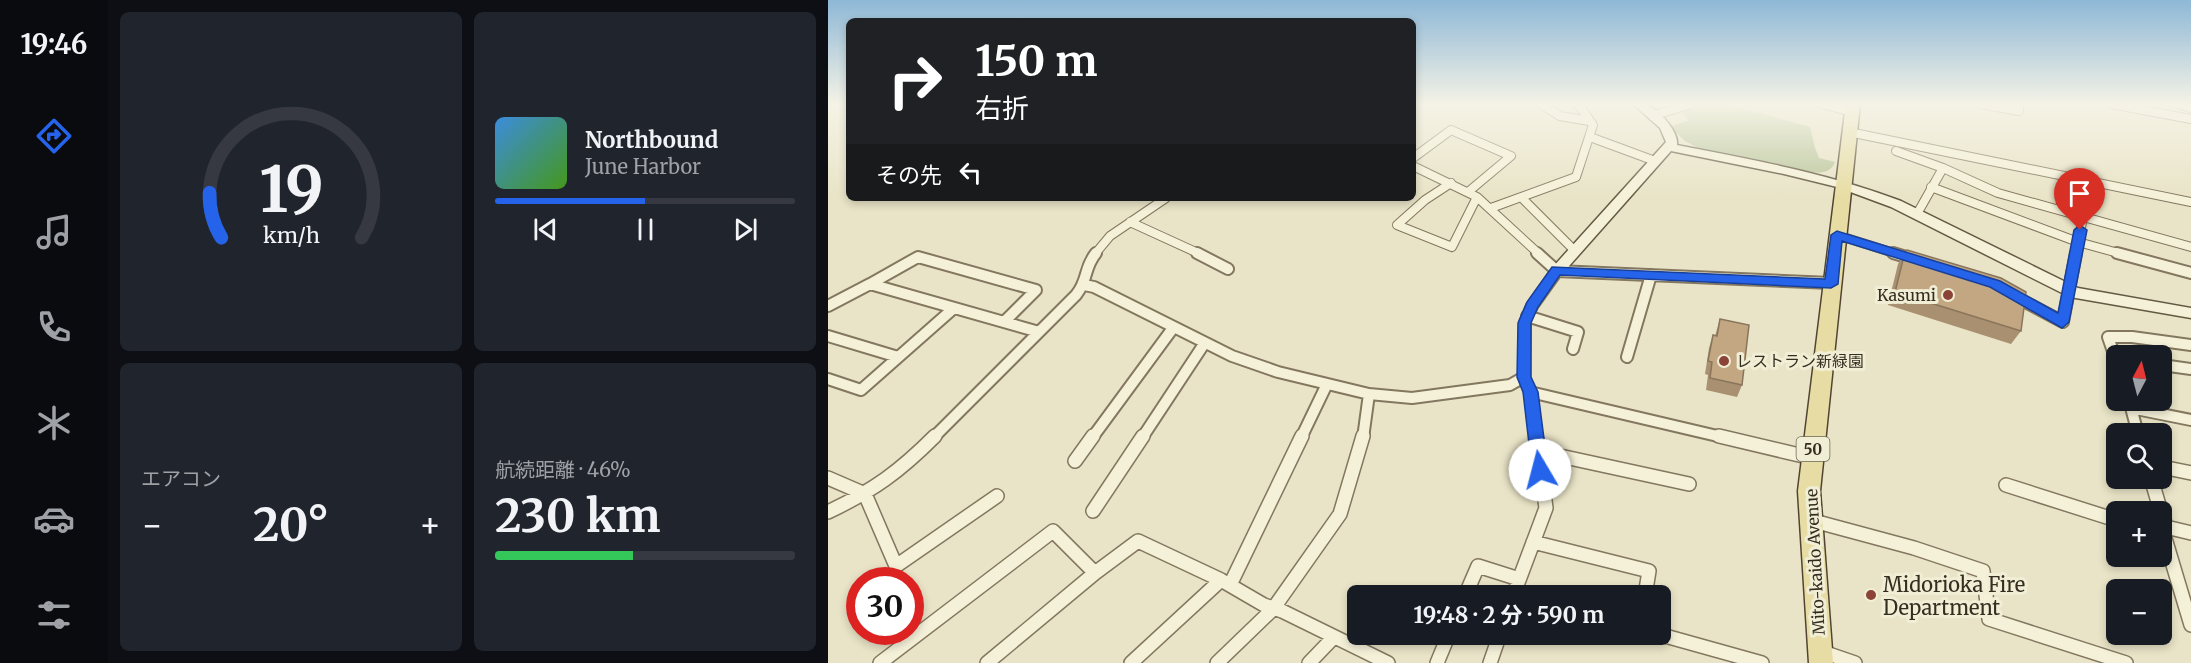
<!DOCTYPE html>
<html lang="ja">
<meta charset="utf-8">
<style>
:root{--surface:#171b24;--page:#20242c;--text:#f1f3f6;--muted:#9ea1a6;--line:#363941;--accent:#2563eb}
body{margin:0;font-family:Merriweather,"Noto Sans JP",serif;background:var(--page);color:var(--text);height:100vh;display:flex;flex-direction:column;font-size:22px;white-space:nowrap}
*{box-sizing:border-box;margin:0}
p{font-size:20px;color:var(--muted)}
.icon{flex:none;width:33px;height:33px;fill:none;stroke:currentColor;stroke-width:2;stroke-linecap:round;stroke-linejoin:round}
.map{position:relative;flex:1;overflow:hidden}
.side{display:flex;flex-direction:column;gap:12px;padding:12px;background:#0d0f14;width:720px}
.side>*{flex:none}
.banner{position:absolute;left:18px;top:18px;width:570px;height:183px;border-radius:9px;box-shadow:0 3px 9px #0003;background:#202124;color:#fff;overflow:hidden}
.needle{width:39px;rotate:7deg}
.tools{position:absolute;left:1278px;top:345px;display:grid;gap:12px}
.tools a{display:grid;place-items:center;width:66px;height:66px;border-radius:9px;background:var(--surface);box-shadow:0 3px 9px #0003;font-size:30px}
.speed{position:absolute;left:18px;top:567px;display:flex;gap:12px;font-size:30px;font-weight:700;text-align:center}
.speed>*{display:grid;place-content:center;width:78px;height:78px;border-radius:50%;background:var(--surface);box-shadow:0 3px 9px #0003;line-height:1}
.speed .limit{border:9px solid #d22;background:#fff;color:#111}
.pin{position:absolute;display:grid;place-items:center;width:51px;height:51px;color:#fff;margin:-62px -26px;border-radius:50% 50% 50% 0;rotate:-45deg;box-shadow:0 0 6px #0007}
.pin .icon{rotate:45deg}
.me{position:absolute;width:66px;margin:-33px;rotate:352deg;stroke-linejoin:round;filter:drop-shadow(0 0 4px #0008)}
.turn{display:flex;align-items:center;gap:21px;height:126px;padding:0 30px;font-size:27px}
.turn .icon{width:78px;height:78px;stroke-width:2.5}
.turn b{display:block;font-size:42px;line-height:51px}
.then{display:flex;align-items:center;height:57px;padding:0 30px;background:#0003;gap:12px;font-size:22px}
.big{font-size:45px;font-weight:700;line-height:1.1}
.side .card{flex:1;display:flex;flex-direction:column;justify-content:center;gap:9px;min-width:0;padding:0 21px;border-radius:9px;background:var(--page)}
.side .dial{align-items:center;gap:0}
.dial svg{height:156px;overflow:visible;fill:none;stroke:var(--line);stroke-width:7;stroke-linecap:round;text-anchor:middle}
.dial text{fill:var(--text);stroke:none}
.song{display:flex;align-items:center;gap:18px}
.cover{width:72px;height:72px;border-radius:9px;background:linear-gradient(135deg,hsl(210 70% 55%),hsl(100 70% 35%))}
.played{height:6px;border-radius:3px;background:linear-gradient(90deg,var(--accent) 50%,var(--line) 50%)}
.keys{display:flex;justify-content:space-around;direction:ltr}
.heat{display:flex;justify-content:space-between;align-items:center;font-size:33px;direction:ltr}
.charge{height:9px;border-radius:4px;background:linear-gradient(90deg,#34c759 46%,var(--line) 0)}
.side .tiles{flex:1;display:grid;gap:12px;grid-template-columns:repeat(2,1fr)}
.trip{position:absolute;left:519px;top:585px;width:324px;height:60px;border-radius:9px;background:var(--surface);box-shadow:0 3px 9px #0003;font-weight:700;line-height:60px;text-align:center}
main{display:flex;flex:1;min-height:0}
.menu{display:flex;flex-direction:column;width:108px;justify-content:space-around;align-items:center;background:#090b0e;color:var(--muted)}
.menu .icon{width:42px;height:42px}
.menu .on{color:var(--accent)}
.menu b{font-size:27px;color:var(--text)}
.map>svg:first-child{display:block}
</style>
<main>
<nav class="menu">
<b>19:46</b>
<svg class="icon on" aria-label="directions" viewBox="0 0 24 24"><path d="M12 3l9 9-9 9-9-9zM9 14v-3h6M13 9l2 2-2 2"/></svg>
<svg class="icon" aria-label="music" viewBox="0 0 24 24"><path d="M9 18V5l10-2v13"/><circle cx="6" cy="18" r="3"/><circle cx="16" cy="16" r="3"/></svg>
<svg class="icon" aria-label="phone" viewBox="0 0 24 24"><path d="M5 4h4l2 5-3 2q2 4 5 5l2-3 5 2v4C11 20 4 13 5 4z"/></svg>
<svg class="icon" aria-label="climate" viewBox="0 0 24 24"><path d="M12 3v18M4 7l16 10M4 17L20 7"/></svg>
<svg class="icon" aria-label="car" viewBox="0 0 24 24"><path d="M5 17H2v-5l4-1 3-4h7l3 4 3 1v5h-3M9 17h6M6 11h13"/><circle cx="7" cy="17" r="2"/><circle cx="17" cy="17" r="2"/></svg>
<svg class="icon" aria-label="filters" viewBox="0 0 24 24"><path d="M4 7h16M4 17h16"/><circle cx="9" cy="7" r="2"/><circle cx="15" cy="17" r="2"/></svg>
</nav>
<section class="side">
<div class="tiles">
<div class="card dial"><svg viewBox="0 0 100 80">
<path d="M14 69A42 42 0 1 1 86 69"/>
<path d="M14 69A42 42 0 0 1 8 46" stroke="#2563eb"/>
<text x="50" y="56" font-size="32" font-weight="700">19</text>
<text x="50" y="72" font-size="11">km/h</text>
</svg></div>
<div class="card">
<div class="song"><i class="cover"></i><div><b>Northbound</b><p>June Harbor</p></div></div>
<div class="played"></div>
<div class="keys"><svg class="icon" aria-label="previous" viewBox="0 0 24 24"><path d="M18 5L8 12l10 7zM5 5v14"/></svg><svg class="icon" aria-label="pause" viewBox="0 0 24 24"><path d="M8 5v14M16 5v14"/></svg><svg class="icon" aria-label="next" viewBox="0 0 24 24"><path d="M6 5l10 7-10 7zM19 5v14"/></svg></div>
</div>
<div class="card"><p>エアコン</p>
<div class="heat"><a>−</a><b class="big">20°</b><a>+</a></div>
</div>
<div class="card"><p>航続距離 · 46%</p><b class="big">230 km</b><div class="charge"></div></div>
</div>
</section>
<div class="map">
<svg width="1363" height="663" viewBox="0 0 1363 663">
<rect width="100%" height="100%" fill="#e9e4c7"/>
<!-- green -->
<path fill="#bac69c" d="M870,104H900L982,127L987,148L991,158L1007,162C1002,174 992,173 981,172L876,151L857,141L842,127L861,120L851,110Z"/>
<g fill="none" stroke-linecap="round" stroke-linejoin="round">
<!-- street-far2 casing -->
<g stroke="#83775f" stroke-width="10">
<path id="street-far2" d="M713,104L732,116L761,121
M994,104L1024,112
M1153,104L1191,111V104
M1283,104L1363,119
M1350,104L1363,108
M824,116L863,104
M1021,132L1363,202
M762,137L827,161
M1068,151L1115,168
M585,158L623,130L683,156L640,192
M585,166L649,197L711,254
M623,183L597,200L569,225L624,247L649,197
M1103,187L1250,242L1294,254
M694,198L746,250
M663,208L748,177L765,125L750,104
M1089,214L1115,168L1170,193L1363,247
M302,222L372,254
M1009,235L1069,254
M267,254L282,236L338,198
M1248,254L1255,217"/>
</g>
<!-- street-far1 casing -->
<g stroke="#83775f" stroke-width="14">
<path id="street-far1" d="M369,253L400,269
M709,253L729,271L1003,283
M1065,253L1088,260
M1289,253L1363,273
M256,285L266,287L404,356L450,372L541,394L584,398L682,385L696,377L697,323L704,306L729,271
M1184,295L1235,322L1248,253
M0,306L42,284
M699,316L750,332L745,349
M177,321L208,290L90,257L42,284L211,332
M0,336L70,357
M799,357L823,275
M1288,360L1280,337H1304L1363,345
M1334,365L1363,369
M696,377L702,392L708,438
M0,379L33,390L126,308
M702,392L898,438
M1301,400L1310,434
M1303,408L1363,420
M105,438L248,295C261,279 255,269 268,253
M264,438L345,328
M314,438L376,344
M473,438L499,384
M535,438L541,394"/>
</g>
<!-- street casing -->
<g stroke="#83775f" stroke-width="16">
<path id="street" d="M891,436L984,458
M709,451L861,484
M247,461L265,436
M1334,467L1363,473
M0,478L37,494L68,566L169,496
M1323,478L1333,512
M1178,485L1288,520
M265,511L315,436
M0,512C46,490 71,472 107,436
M1334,512L1338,527L1336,535L1363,625
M982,520L1086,548L1155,571L1161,619L1298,663
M1338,527L1363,533
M705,542L821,571L817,596
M402,585L474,436
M637,596L650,566L691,579
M685,596L718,508L708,436
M830,634L934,663
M992,651L1027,663
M52,663L225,531L267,573
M159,663L267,573L310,541L393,580L436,605L454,611L560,663
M303,663L393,580
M389,663L445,609L512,514L535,436
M481,663L505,638
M609,663L621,634
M662,663L672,634"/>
</g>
<!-- secondary casing -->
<g stroke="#645942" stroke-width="3">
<path id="secondary" d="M805,104C808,104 811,103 815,104C829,107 851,131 849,145C925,160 1000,173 1073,201L1250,288L1363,308V318L1242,297L1063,207L1009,187L956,174L843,151L734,274H724L722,271L724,268L838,142L832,128Z"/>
</g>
<!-- primary casing -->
<g stroke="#514532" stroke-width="3">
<path id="primary" d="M1018,104H1032L992,491L1005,663H981L970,491Z"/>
</g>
<!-- street-far2 -->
<use href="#street-far2" stroke="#f5f1d9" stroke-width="8"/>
<!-- street-far1 -->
<use href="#street-far1" stroke="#f5f1d9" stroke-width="10"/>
<!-- street -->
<use href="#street" stroke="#f5f1d9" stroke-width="13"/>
<!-- secondary -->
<use href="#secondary" fill="#f5f1d9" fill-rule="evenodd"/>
<!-- primary -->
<use href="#primary" fill="#e7dda4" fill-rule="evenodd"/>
</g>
<!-- wall -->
<path fill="#a89070" d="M1077,252L1193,331L1183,344L1060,305L1070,264Z
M892,319L914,385L909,397L878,390L880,375L877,374L881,348L885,335L887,336Z"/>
<!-- building -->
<path fill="#c3a782" stroke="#88755b" stroke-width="1.5" d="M1079,250L1173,278L1198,292L1193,331L1067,292L1077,252Z
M892,319L921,325L914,385L882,378L884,362L880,361L885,335L889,336Z"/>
<!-- sky -->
<linearGradient id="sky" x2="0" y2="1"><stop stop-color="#8eb8d6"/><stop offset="0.53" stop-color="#f5f3e6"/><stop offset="1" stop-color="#f5f3e6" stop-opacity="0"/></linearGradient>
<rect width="1363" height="197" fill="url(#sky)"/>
<!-- route -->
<path fill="#2563eb" stroke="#184099" stroke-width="1.5" d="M1252,225L1259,230L1241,322L1234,328L1162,287L1014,241L1010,284L1003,288L732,275L710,307L703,323V377L710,392L720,470L717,475L712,477L706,475L704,470L695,392L689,377L690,323L699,302L724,267L997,279L1003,235L1009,231L1172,281L1230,313L1246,230Z"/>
<!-- markers -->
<g fill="#8a4336" stroke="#f1eed6" stroke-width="2">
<circle cx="1120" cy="295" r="6"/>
<circle cx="896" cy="361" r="6"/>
<circle cx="1043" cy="595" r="6"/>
</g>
<g text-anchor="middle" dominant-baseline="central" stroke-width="6" stroke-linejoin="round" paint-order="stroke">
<!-- shield labels -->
<rect fill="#f1eed6" stroke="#6d6757" stroke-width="1.5" x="968.5" y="437" width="33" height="24" rx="4.5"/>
<g font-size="15" font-weight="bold" fill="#352d20">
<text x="985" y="449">50</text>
</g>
<!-- poi labels -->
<g font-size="16" fill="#352d20" stroke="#f1eed6" text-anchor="end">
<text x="1108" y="295">Kasumi</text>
<text x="908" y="361" text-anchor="start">レストラン新緑園</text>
</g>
<!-- street labels -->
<g font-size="16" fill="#352d20" stroke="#f1eed6">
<text transform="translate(987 562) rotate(-93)">Mito-kaido Avenue</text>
</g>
<!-- near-poi labels -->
<g font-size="20" fill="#352d20" stroke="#f1eed6" text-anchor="start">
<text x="1055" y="584">Midorioka Fire<tspan x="1055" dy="23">Department</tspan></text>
</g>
</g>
</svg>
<div class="tools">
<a><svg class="needle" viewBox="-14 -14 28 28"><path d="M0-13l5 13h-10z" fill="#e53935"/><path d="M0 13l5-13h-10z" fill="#9ea1a6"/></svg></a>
<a><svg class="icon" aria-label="search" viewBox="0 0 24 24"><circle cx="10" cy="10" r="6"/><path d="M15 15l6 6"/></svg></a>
<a>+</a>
<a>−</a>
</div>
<div class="speed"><div class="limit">30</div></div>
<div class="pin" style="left:1252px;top:230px;background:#d93025"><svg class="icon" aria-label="arrive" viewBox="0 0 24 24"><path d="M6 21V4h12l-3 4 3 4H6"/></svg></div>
<svg class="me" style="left:712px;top:470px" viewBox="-20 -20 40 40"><circle r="19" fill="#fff"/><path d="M0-13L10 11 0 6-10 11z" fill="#2563eb"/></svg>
<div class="trip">19:48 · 2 分 · 590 m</div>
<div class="banner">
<div class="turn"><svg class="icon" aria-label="right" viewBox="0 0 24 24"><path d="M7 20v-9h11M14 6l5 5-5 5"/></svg><div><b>150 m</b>右折</div></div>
<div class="then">その先<svg class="icon" aria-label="left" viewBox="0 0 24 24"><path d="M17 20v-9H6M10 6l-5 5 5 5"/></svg></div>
</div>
</div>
</main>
